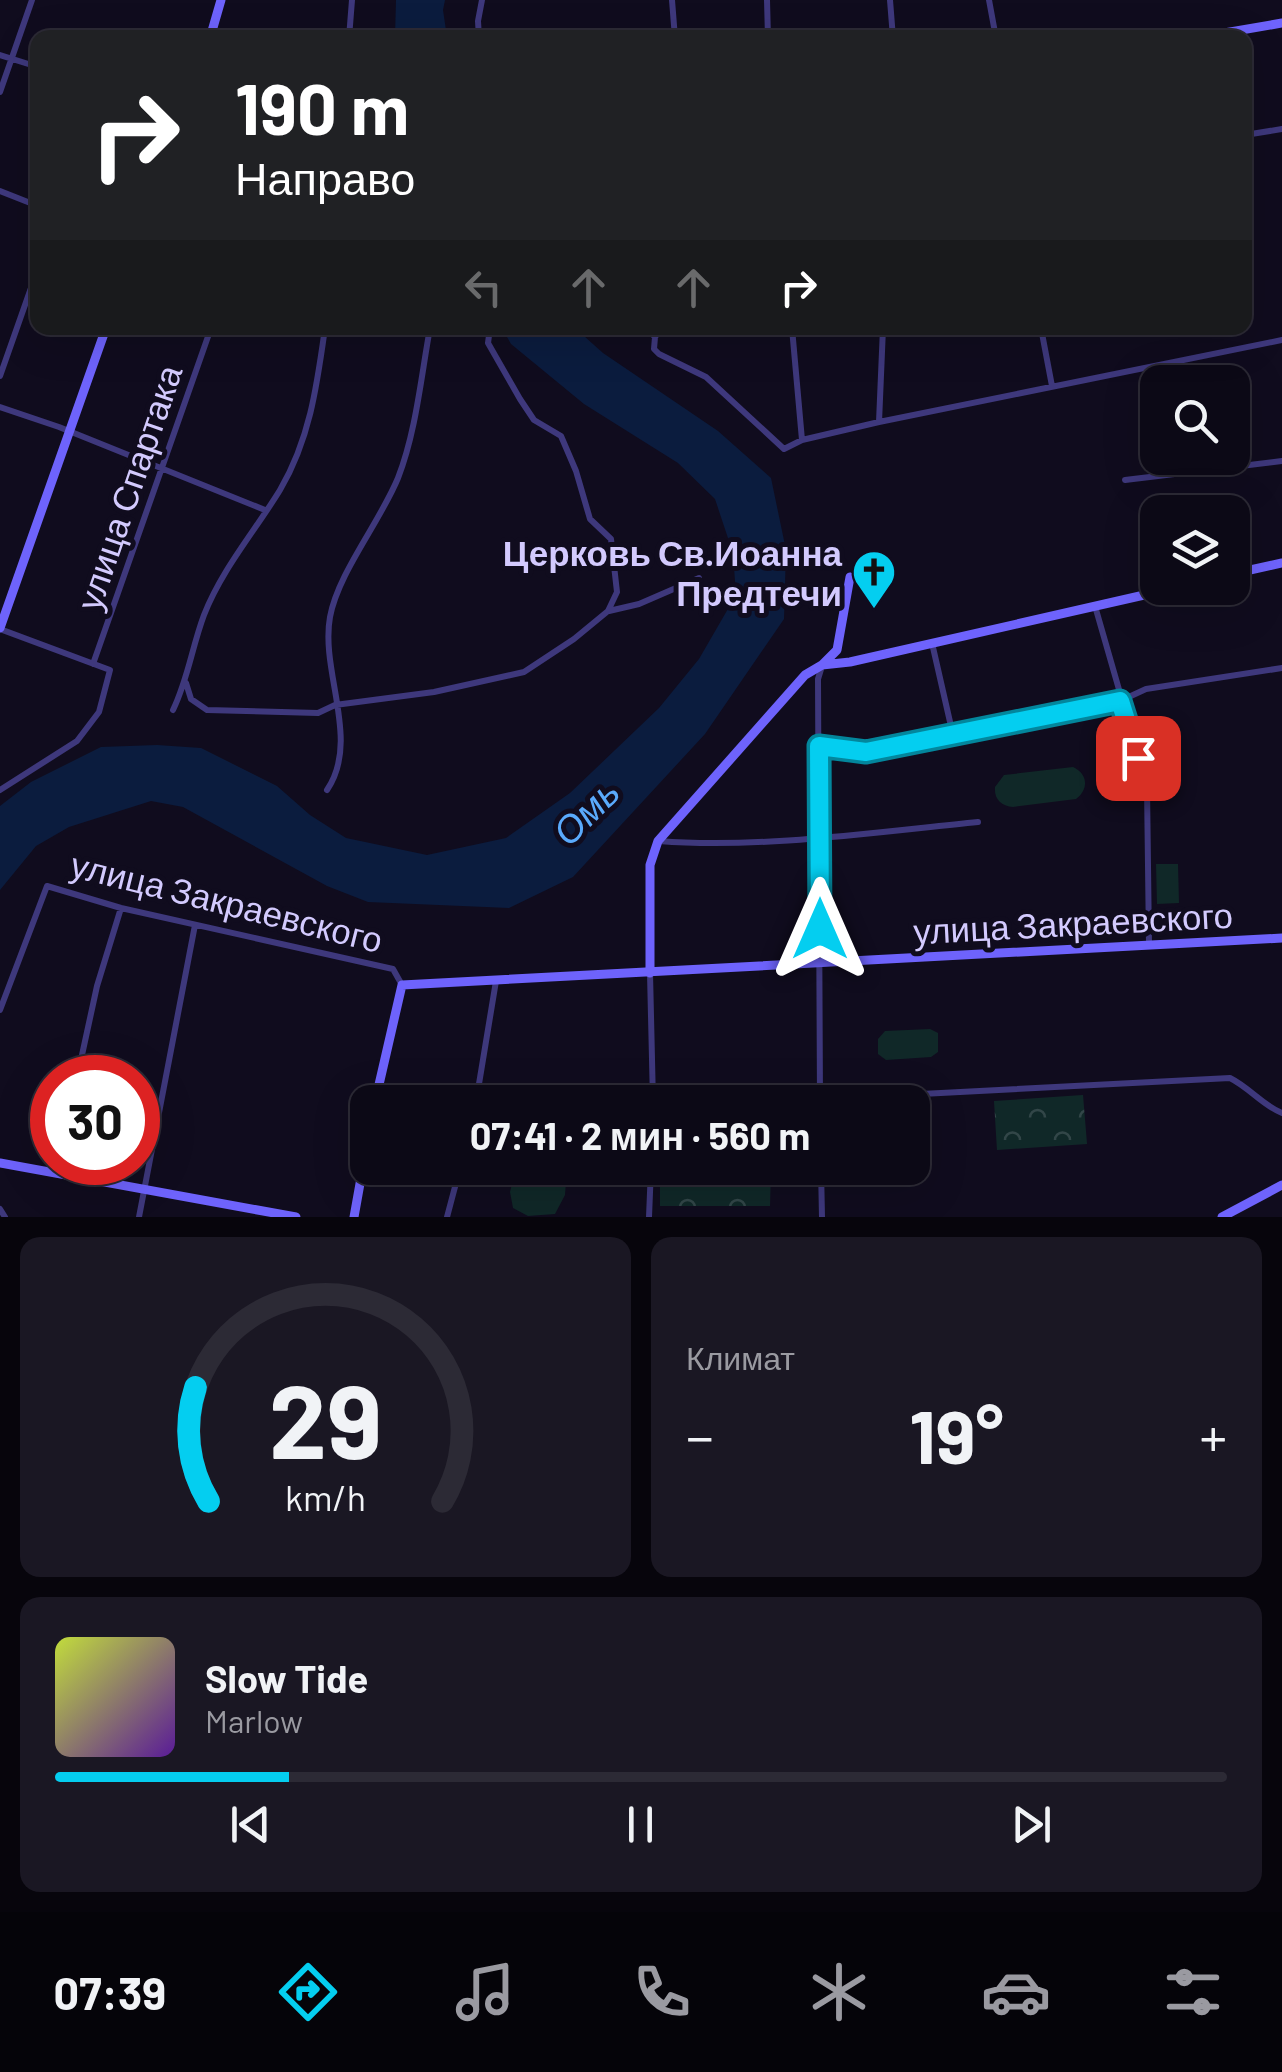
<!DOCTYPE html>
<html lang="ru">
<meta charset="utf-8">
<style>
:root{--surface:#0c0916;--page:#1a1723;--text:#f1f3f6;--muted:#9a9aa1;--line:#2c2a35;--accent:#04cef0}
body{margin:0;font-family:Barlow,sans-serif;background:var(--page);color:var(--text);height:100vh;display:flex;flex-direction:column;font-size:38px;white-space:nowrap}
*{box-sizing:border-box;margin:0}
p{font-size:32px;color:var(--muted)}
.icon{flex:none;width:55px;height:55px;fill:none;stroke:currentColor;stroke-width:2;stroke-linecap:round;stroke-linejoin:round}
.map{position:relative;height:1217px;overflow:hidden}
.side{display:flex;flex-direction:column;gap:20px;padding:20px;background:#07050c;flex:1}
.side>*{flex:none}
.top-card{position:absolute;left:30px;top:30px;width:1222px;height:305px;border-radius:20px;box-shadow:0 10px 40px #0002,0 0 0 2px var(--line);background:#202124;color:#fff;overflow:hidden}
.buttons{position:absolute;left:1140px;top:365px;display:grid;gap:20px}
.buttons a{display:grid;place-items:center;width:110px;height:110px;border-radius:20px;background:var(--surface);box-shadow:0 10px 40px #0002,0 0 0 2px var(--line);font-size:50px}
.speed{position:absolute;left:30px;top:1055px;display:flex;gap:20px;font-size:50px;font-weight:700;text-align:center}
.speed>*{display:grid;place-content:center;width:130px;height:130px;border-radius:50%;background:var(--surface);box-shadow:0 10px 40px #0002,0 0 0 2px var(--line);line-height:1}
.speed .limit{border:15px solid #d22;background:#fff;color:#111}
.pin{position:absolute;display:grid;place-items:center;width:85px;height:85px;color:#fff;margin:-42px;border-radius:20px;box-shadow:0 5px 15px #0006}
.me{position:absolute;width:110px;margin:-55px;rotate:0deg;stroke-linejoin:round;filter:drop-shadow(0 0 8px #0008)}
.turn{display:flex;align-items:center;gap:35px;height:210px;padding:0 40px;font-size:45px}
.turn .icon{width:130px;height:130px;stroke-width:2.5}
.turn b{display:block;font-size:70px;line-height:85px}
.lanes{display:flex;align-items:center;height:95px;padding:0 40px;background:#0003;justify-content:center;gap:50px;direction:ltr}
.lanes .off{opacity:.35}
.big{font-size:75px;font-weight:700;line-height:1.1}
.side .widget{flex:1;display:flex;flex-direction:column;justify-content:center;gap:15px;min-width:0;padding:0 35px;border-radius:20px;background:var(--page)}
.side .dial{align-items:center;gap:0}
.dial svg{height:260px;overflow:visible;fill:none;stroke:var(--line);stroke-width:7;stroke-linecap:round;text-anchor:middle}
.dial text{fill:var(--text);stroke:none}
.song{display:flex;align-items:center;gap:30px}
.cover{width:120px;height:120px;border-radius:15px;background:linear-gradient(135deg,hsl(70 70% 55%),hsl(270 70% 35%))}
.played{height:10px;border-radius:5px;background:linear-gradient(90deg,var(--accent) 20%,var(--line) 20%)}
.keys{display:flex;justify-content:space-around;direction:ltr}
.heat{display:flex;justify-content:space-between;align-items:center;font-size:55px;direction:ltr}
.side .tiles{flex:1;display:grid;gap:20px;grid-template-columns:1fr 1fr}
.widget:last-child{grid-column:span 2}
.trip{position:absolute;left:350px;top:1085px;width:580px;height:100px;border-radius:20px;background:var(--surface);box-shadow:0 10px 40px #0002,0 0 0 2px var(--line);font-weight:700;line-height:100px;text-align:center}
.tab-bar{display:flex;height:160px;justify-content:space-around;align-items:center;background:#050409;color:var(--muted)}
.tab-bar .icon{width:70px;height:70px}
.tab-bar .current{color:var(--accent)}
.tab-bar b{font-size:45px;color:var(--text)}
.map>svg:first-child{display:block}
</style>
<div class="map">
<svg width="1282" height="1217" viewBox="0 0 1282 1217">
<defs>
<pattern id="park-crowns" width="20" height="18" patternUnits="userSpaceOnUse" patternTransform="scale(2.5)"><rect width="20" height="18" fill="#102828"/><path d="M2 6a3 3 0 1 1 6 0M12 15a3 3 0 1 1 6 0" fill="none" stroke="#324648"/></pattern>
</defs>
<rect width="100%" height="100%" fill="#100c1e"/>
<!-- park -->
<path fill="url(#park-crowns)" d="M1083,1095L1087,1144L997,1150L994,1101Z
M660,1168H771L770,1206H660Z"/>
<!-- pitch -->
<path fill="#102828" d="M1073,767C1088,774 1089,789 1076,799L1013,807C1001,806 994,799 995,787L1004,775Z
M1156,864H1178L1179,903L1157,904Z
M930,1029L938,1033V1052L931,1057L886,1060L878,1054V1039L885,1031Z
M516,1168H567L565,1195L555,1214L528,1216L513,1208L510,1192Z"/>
<!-- water -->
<path fill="#0b1c3e" d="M396,0H445L443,10L447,37H395Z
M502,328H575L603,353L718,431L771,478L786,550L784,619L705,734L573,877L509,908L368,902L327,886L183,807L151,801L69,827L36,846L0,890V806L31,782L101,747L157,745L201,748L277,786L310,815L346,838L427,855L506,838L570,793L659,708L699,659L736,595L733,553L715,499L678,463L584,404L511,344Z"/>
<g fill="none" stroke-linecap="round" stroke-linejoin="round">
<!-- street -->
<path stroke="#3e387c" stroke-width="6" d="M672,0L675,38
M767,0L768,38
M890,0L893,38
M989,0L996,38
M349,38L352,0
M479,38L478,21L482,0
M0,55L38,67
M0,92L32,0
M1245,135L1282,129
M0,191L38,206
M646,328L655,337L654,349L659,354L706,377L784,449L802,440L879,422L1282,340
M792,328L802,440
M1041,328L1052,386
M655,337L662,328
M0,376L38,268
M0,407L59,427L265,510
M879,422L883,328
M1125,480L1282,461
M1095,606L1147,787L1149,944
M609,611L639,604L699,578
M0,629L110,670L99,712L77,741L0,790
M932,643L953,735
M93,664L211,328
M186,683L191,699L207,710L318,713L335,705L434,692L524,672L574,639L608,611L617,592L611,539L590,519L576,471L561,436L534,420L520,399L488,343L490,328
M173,710C188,679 192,647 204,615C222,569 255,531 280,490C310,439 317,385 325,328
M819,746L866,751L1120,701L1146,689L1282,668
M327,790C361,740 320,672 330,617C338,573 380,522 398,478C416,432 421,377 430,328
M659,841C759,849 877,832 978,822
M650,973L653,1102
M0,1010L47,886L121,908L393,969L402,985
M77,1078L97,986L121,908
M479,1090L825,1099L1230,1078C1250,1088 1262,1105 1282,1113
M476,1102L496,981
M820,1102L818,679L822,666
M821,1168L822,1217
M0,1209L5,1217
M139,1217L195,925
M447,1217L460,1168
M649,1217L651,1168"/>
<!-- secondary -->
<path stroke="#6e63fc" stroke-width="9" d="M210,38L221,0
M1195,38L1282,23
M1232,574L1282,563
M0,628L106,328
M822,665L850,662L1175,588
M650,973V865L658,841L805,675L822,665L837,650L850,577
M375,1102L402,985L1282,938
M0,1163L296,1217
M354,1217L368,1139
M1222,1217L1282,1185"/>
</g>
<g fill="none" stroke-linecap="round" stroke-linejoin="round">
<!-- route casing -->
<g stroke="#03869c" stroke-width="25">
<path id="route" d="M820,929L819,746L866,752L1120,701L1138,758"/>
</g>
<!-- route -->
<use href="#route" stroke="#04cef0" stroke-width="18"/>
</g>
<!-- icons -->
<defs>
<g id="church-pin" transform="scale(2.25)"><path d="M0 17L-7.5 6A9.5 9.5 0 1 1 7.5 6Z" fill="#04cef0" stroke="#100c1e"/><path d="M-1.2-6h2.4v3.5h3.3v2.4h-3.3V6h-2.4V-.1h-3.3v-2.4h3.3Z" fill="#111"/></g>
</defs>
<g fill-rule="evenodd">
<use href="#church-pin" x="874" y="572"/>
</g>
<g text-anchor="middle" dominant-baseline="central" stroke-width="10" stroke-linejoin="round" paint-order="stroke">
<!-- street labels -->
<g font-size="35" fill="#d3cafe" stroke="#100c1e">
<text transform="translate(128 487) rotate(-71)">улица Спартака</text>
<text transform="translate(227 901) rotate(14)">улица Закраевского</text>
<text transform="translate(1073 922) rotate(-3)">улица Закраевского</text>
</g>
<!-- poi labels -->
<g font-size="35" font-weight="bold" fill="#d3cafe" stroke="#100c1e" text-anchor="end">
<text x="842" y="552">Церковь Св.Иоанна<tspan x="842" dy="40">Предтечи</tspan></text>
</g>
<!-- water labels -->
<g font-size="38" font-style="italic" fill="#5aaafc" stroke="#100c1e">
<text transform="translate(585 811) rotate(-45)">Омь</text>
</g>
</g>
</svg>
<div class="buttons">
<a><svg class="icon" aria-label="search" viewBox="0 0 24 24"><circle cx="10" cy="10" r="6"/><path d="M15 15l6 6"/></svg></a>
<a><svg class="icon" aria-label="layers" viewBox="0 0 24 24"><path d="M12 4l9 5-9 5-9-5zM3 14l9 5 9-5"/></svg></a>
</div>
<div class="speed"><div class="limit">30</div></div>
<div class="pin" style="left:1138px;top:758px;background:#d93025"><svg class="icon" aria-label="arrive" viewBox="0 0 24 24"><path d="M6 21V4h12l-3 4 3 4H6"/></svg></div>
<svg class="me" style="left:820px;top:929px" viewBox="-20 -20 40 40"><path d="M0-17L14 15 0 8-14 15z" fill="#04cef0" stroke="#fff" stroke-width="4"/></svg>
<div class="trip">07:41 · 2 мин · 560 m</div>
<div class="top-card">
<div class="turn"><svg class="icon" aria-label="right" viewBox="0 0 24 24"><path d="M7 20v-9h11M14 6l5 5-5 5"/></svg><div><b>190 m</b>Направо</div></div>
<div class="lanes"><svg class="icon off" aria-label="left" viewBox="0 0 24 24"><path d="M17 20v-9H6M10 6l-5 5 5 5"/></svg><svg class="icon off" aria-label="ahead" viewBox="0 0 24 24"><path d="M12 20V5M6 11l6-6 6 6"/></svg><svg class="icon off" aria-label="ahead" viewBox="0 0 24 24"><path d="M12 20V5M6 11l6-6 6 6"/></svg><svg class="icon" aria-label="right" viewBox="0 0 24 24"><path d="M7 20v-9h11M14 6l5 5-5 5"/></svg></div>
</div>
</div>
<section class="side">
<div class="tiles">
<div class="widget dial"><svg viewBox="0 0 100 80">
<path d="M14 69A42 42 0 1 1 86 69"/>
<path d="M14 69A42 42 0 0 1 10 34" stroke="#04cef0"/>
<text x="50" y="56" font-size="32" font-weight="700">29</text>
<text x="50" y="72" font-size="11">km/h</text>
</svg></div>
<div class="widget"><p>Климат</p>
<div class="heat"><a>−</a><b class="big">19°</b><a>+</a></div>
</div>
<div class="widget">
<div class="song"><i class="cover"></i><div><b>Slow Tide</b><p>Marlow</p></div></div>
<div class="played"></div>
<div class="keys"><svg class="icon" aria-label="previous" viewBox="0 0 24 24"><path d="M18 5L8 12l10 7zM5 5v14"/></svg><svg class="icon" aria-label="pause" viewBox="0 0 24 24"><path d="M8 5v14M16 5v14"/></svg><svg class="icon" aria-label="next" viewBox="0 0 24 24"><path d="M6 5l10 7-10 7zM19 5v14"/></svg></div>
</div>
</div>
</section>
<nav class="tab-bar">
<b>07:39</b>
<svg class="icon current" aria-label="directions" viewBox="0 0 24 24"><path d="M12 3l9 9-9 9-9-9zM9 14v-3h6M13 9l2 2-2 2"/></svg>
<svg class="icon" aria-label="music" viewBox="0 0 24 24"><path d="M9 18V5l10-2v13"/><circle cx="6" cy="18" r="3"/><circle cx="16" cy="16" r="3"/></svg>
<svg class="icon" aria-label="phone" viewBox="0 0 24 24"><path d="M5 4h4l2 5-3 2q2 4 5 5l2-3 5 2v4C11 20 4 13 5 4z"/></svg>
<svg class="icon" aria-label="climate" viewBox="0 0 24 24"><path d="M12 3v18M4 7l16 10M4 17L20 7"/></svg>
<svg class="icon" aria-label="car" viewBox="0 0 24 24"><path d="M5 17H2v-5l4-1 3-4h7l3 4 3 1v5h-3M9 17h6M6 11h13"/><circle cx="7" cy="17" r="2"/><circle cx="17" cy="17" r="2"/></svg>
<svg class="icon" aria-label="filters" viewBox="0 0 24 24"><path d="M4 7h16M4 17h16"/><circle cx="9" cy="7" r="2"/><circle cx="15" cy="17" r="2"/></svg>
</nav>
